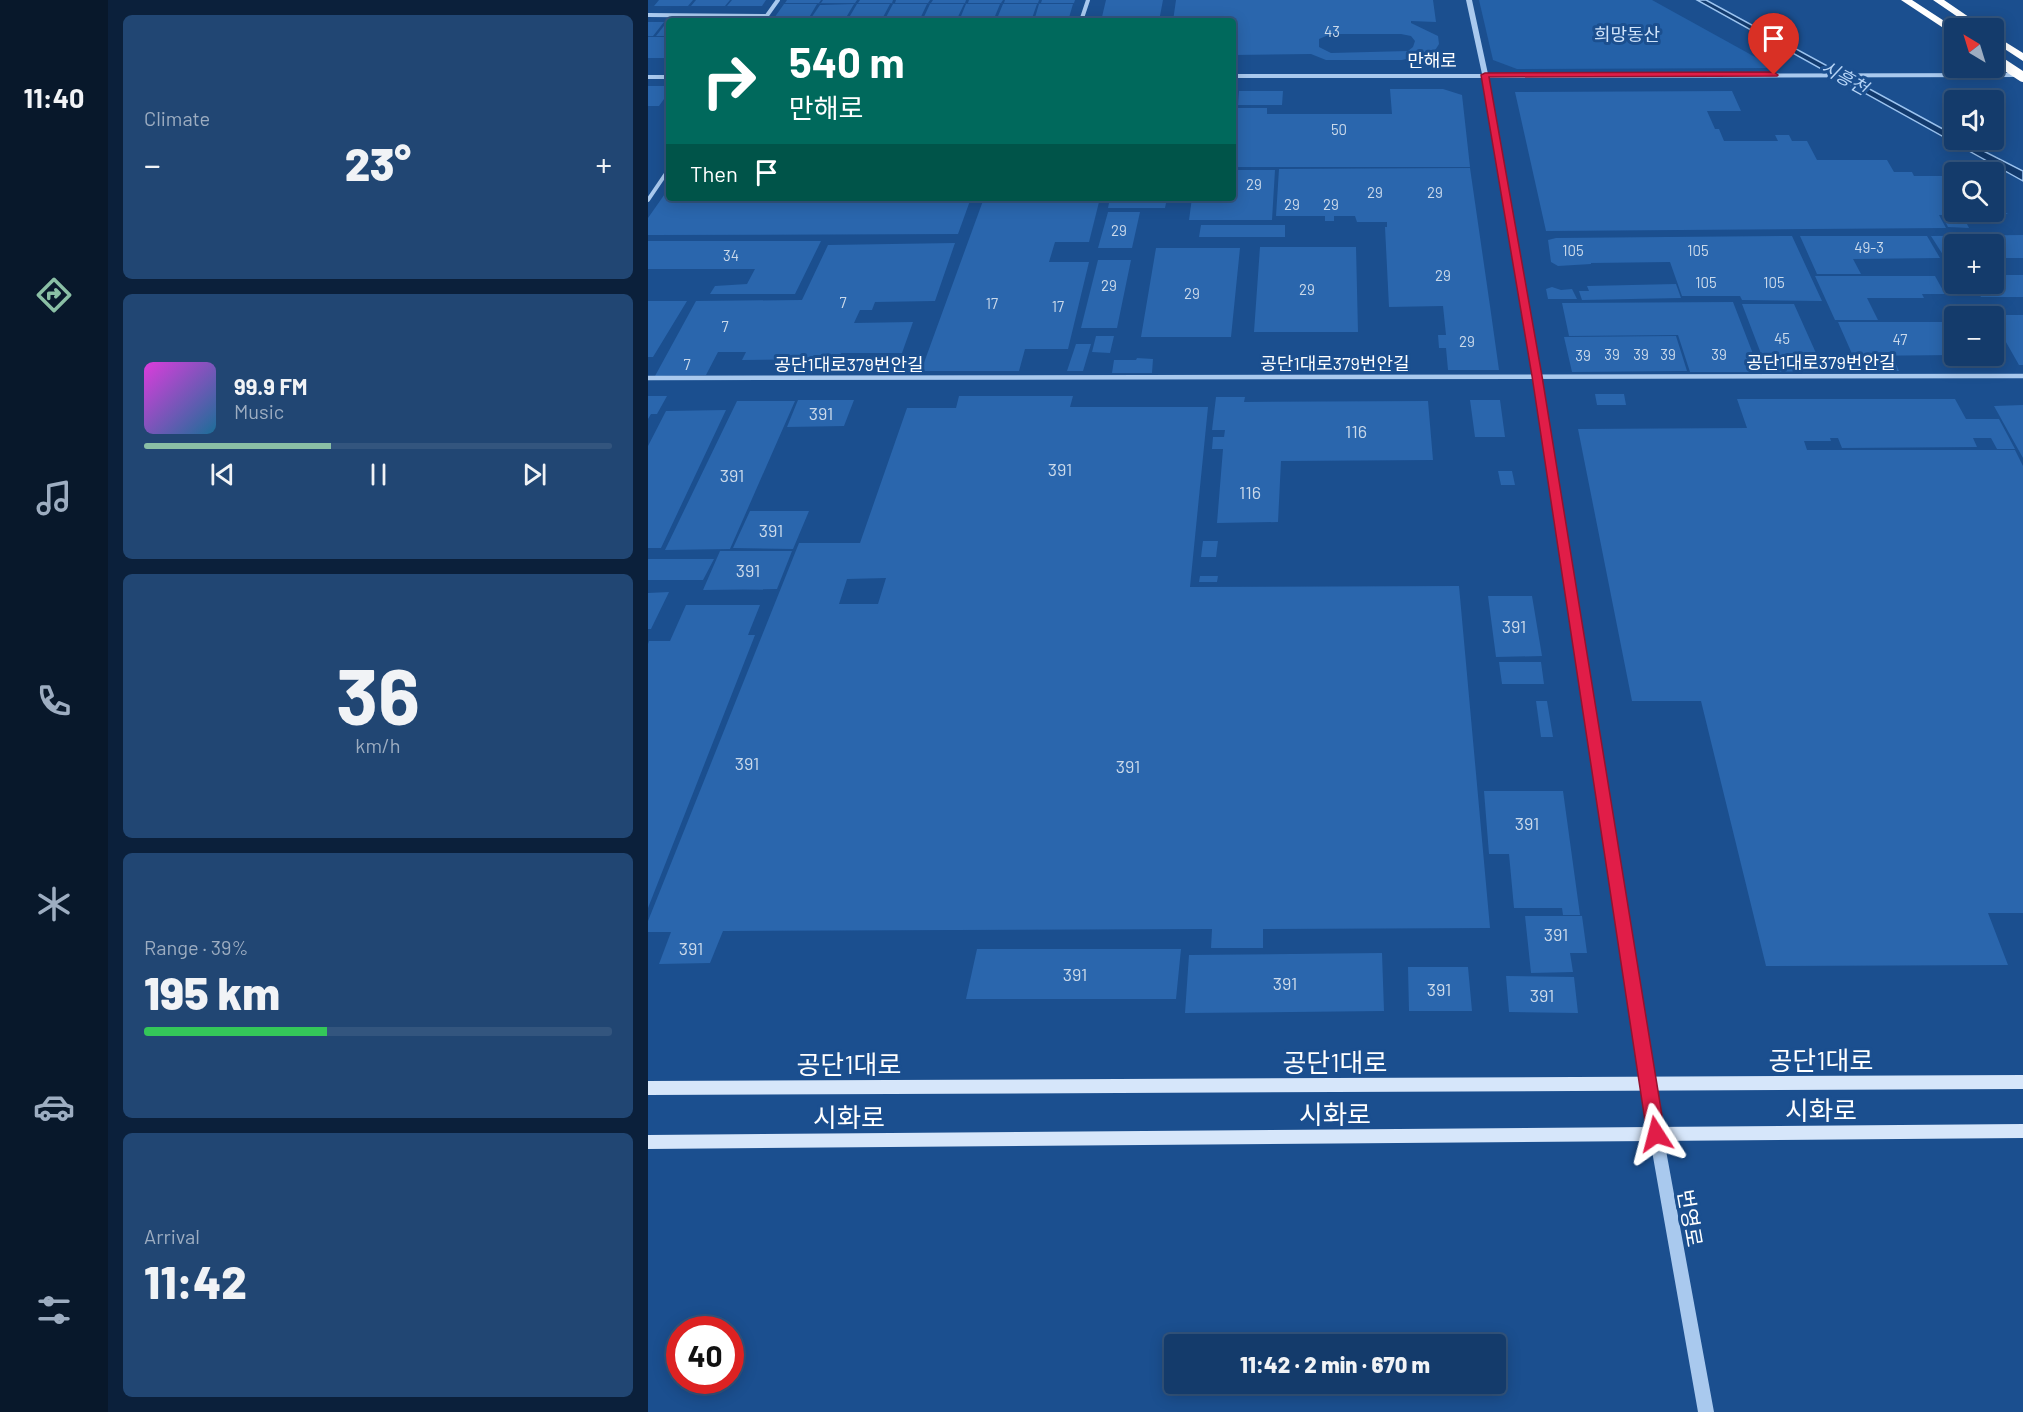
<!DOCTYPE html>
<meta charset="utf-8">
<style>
:root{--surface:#143b6b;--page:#214673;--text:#f1f3f6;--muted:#9dadc1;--line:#33557e;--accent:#8abfa5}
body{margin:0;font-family:Barlow,"Noto Sans KR",sans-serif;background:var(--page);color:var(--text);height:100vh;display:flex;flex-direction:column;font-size:22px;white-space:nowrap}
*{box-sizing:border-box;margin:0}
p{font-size:20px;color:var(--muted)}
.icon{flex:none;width:33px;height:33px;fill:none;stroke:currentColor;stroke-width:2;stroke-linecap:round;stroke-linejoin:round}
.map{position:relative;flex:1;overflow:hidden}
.drawer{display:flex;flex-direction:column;gap:15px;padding:15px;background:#0b203b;width:540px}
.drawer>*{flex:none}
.guide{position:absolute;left:18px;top:18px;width:570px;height:183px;border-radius:6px;box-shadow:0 3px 15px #0003,0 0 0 2px var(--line);background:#00695c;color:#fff;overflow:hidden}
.needle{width:39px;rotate:322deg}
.tools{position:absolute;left:1296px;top:18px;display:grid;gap:12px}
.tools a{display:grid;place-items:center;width:60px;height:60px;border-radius:6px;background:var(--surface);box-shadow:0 3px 15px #0003,0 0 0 2px var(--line);font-size:30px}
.speed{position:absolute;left:18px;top:1316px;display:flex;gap:12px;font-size:30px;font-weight:700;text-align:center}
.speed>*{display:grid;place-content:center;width:78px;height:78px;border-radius:50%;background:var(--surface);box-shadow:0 3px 15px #0003,0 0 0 2px var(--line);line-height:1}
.speed .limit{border:9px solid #d22;background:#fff;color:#111}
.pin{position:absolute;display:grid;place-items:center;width:51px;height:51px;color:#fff;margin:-62px -26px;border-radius:50% 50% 50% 0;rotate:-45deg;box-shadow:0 0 6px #0007}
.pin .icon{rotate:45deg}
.me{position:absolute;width:66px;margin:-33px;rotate:351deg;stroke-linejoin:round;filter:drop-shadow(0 0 4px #0008)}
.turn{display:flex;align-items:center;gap:21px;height:126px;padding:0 24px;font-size:27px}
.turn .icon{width:78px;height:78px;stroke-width:2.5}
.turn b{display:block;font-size:42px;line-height:51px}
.then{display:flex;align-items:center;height:57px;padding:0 24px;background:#0003;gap:12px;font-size:22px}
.big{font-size:45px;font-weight:800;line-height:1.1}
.drawer .card{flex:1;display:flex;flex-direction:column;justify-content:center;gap:9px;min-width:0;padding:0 21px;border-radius:9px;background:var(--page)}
.drawer .dial{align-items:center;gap:0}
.dial b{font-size:78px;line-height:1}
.song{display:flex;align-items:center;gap:18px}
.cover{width:72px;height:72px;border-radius:9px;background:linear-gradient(135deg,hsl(300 70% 55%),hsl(200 70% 35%))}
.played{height:6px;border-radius:3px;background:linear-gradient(90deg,var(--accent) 40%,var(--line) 40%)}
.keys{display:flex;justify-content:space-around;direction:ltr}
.heat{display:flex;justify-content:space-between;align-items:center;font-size:33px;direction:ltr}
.charge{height:9px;border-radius:4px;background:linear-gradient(90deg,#34c759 39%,var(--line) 0)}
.trip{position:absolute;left:516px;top:1334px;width:342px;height:60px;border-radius:6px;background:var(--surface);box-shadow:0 3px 15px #0003,0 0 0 2px var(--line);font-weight:800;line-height:60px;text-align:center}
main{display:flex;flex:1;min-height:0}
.tab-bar{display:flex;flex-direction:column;width:108px;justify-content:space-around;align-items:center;background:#08182b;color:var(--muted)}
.tab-bar .icon{width:42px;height:42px}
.tab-bar .selected{color:var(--accent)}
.tab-bar b{font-size:27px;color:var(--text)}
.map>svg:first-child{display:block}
</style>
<main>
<nav class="tab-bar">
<b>11:40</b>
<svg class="icon selected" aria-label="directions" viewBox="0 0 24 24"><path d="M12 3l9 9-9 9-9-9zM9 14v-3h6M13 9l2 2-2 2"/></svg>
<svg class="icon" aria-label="music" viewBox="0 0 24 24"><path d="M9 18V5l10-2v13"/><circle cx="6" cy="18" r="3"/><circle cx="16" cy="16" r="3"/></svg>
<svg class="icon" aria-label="phone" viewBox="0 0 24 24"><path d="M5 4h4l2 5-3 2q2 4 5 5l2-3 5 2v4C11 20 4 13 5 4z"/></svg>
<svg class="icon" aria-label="climate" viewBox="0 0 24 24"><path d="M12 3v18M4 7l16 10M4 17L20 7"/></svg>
<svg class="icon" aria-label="car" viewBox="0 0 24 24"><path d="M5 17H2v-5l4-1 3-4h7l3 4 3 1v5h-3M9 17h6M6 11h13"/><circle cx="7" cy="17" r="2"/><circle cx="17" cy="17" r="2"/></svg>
<svg class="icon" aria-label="filters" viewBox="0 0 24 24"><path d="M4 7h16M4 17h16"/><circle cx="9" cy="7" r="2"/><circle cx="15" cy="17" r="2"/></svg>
</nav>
<section class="drawer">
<div class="card"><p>Climate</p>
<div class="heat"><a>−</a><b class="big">23°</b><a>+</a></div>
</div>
<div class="card">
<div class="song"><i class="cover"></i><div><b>99.9 FM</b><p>Music</p></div></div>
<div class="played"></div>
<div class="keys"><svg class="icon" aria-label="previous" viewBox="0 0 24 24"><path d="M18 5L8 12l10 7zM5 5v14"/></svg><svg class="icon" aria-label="pause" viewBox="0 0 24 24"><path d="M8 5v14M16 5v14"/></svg><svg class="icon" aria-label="next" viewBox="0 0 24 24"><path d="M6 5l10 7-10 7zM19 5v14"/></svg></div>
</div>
<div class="card dial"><b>36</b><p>km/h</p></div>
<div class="card"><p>Range · 39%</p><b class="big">195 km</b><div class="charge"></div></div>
<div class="card"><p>Arrival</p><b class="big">11:42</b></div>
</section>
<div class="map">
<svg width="1375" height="1412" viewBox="0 0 1375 1412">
<rect width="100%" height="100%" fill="#1b4f8f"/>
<!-- green -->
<path fill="#2461a8" d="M831,0H1004L1127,68L869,69L845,60Z"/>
<!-- water -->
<path fill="#123a6d" stroke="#9cc4f0" stroke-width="1.5" d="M1049,0H1058L1306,135V140H1314L1375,171V181Z"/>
<!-- building -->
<path fill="#2a66ad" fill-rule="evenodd" d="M11,0H45L40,6H6Z
M48,0H82L77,6H43Z
M84,0H118L114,6H79Z
M139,0H173L171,3H137Z
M175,0H209L207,3H173Z
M212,0H245L244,3H210Z
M248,0H282L280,3H247Z
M285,0H318L317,3H283Z
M321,0H355L353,3H320Z
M357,0H391L390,3H356Z
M394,0H427L426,3H393Z
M458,0H515L511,21H453Z
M528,0H785L788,22L763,21V23L790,36L791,44L786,52L754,60H678L663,54L585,55V21H525ZM683,34H753L763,36L767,41L765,47L760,51L683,53L671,47V39Z
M136,4H169L159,21H124Z
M206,4L196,21H161L172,5Z
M209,4H242L233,21H199Z
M245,4H279L271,21H236Z
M282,4H316L308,21H274Z
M318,4H352L345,21H311Z
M355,4H389L383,21H348Z
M391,4H425L420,21H386Z
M0,22H16L5,36H0Z
M19,22L21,36H8Z
M0,37H21V58H0Z
M0,86H21V92L11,106H0Z
M742,89H795L814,95L822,167H585V108H619V114H744Z
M591,91H635L634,105H590Z
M1084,91L1093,111H1059L1067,129H1071L1076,141H1130L1127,135H1141L1144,141H1159L1169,160H1239L1246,172H1264L1266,176H1295L1306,183V212H1346V206L1360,214L1291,215L1298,228L898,231L867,92Z
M822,168L842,306L851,370H800L798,348H791L790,335H798L795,306L741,307L737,227H739V222H709L707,216H686V221H677V216H628L631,169Z
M585,170H627L624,220H541L544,198H585Z
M21,188V198H323L310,234L0,235V218Z
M336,198H452L441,242H407L401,262H441L420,349H377L371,371H273Z
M462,198H519L517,208H460Z
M460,212H492L484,248H450Z
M1298,223L1319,224L1321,228L1300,227Z
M553,225H637V237H551Z
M1375,235V258H1346V244H1306V258H1297L1283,236Z
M1144,236L1174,301L1094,300L1092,296H1034L1022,262L943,263V264L910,266L903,262L900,240L908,238Z
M1152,236H1279L1292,258L1205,259L1213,274H1169Z
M0,241H173L147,294H62L67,286L99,284L107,269H0Z
M307,243L287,301L227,302L224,310H212L206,323L265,322L254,353H193L191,359L94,360L98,352H70L58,375L7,376L48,301L154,300L180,245Z
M612,247H708L710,332H606Z
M508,248H592L583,337H493Z
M450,260H483L469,328H433Z
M1346,275H1375V297H1333L1324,284H1346Z
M1167,276H1287L1297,294H1274L1276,298H1219L1230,320H1187Z
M1028,284L1033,298L934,300L931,291H941L939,286Z
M904,287L913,290L924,289L929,299H900L898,289Z
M0,301H39L5,357H0Z
M1085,302L1112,372H1042L1030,335L921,336L914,303Z
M1094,304H1146L1176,371L1120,372Z
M1346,315H1375V365H1371L1346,321Z
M1190,322H1306V355L1205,356Z
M448,336H466L462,353L444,352Z
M1028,336L1039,371L924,372L916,337Z
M428,344H443L435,371H419Z
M489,358L505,359L504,373H464L466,360H488Z
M1207,358H1245L1251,371H1212Z
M947,394H976L978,405H949Z
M0,396H19L9,414H3L0,419Z
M311,396H425L422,407H560L542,587L811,586L842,928L615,929V948H563L564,929L75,931L62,963L11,964L23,932H0V921L151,543H212L259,408H308ZM238,578L230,604H191L199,579Z
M568,397H597L596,402L780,401L785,460L633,461L630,522L569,523L575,449H564L565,437H576L577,430H564Z
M1089,399H1307L1318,419H1351L1367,449H1349L1343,438H1325L1329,447L1194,448L1190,438H1182L1183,441H1156L1159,450H1367L1375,466V913H1340L1360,965L1118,966L1053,701H984L930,429L1099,428Z
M150,400H206L196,426L139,427Z
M822,400H852L857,437H827Z
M89,401H147L82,549L17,550Z
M1375,405V458L1346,406Z
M78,410L13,548H0V446L18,411Z
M850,471H864L867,485H853Z
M102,511H161L145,549L85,548Z
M555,541H570L568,557H553Z
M72,551H144L129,589L55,590Z
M0,559H66L55,580H0Z
M552,576H570L569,582H551Z
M21,592L3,629H0V593Z
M840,596H884L894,656L848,657Z
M38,605H112L100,635H107L0,908V644L1,641H22Z
M851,662H893L896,684H854Z
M888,701H899L905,737H893Z
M836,791H915L932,915H915L914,908H866L861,854H841Z
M877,916H934L939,953H922L925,972L883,973Z
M329,949H533L528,999H318Z
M734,953L736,1011L537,1013L541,955Z
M760,967H820L824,1011H761Z
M858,976L926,977L930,1013L861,1012Z"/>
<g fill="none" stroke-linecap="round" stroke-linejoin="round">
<!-- minor-far1 -->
<path stroke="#a9c9ee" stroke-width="4" d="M0,15L119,16
M115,21L130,0
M433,21L440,0
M0,200L21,169"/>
<!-- minor -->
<path stroke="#a9c9ee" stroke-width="4.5" d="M0,378L1375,376"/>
<!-- tertiary -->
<path fill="#a9c9ee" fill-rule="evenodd" d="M818,0H824L840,74L1375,73V77L840,78L893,376L1015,1134L1066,1412H1050L1001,1134L885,376L834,78H585V74H834Z
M0,75H21V79H0Z"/>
<!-- secondary -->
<path fill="#d6e6fa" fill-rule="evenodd" d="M1375,1075V1089L0,1095V1081Z
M1375,1124V1138L0,1149V1135Z"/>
<!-- motorway -->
<path fill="#fff" fill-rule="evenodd" d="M1253,0H1264L1307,28L1306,35Z
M1285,0H1296L1337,28H1326Z
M1346,35L1375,53V61L1346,42Z"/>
<!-- motorway-bridge -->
<path stroke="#fff" stroke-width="10" d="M1346,58L1375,77"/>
</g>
<!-- route -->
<path fill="#e11d48" stroke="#92132f" stroke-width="1.5" d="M1126,72L1130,75L1129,76L841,77L894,376L1017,1134L1014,1140L1008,1142L1002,1140L999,1134L884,376L833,75L837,73Z"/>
<g text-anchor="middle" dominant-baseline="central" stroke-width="6" stroke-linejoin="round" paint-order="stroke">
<!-- far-number labels -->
<g font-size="15" fill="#cad9ea">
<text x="684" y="31">43</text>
<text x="691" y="129">50</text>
<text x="606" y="184">29</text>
<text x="727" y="192">29</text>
<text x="787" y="192">29</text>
<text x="644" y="204">29</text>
<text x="683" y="204">29</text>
<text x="471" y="230">29</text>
<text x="1221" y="247">49-3</text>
<text x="925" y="250">105</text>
<text x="1050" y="250">105</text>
<text x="83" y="255">34</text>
<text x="795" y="275">29</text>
<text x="1058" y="282">105</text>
<text x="1126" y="282">105</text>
<text x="461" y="285">29</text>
<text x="659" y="289">29</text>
<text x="544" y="293">29</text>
<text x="195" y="302">7</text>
<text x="344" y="303">17</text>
<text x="410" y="306">17</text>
<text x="77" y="326">7</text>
<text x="1134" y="338">45</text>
<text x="1252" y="339">47</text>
<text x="819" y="341">29</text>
<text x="964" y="354">39</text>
<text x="993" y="354">39</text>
<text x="1020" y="354">39</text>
<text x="1071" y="354">39</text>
<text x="935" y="355">39</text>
<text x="39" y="364">7</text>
</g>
<!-- far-park labels -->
<g font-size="18" fill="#cfe3fa" stroke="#1b4f8f">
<text x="979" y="34">희망동산</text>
</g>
<!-- far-street labels -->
<g font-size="18" fill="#fff" stroke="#1b4f8f">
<text x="784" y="60">만해로</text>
<text x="1173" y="362">공단1대로379번안길</text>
<text x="687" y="363">공단1대로379번안길</text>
<text x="201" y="364">공단1대로379번안길</text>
</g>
<!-- far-water labels -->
<g font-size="18" font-style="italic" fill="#b5d3f5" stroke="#1b4f8f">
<text transform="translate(1197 77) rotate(29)">시흥천</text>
</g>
<!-- number labels -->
<g font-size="18" fill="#cad9ea">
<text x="173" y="413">391</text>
<text x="708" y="431">116</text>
<text x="412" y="469">391</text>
<text x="84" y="475">391</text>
<text x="602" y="492">116</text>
<text x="123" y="530">391</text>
<text x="100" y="570">391</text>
<text x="866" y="626">391</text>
<text x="99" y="763">391</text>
<text x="480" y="766">391</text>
<text x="879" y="823">391</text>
<text x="908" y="934">391</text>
<text x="43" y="948">391</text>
<text x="427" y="974">391</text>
<text x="637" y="983">391</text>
<text x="791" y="989">391</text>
<text x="894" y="995">391</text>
</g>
<!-- street labels -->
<g font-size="21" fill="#fff" stroke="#1b4f8f">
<text transform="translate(1043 1218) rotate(80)">번영로</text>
</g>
<!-- near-street labels -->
<g font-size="26" fill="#fff" stroke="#1b4f8f">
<text x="1173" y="1059">공단1대로</text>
<text x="687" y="1061">공단1대로</text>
<text x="201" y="1063">공단1대로</text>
<text x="1173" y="1109">시화로</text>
<text x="687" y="1113">시화로</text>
<text x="201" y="1116">시화로</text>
</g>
</g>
</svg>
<div class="tools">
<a><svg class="needle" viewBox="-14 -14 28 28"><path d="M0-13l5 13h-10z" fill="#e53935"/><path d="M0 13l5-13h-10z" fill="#9dadc1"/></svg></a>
<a><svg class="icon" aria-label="sound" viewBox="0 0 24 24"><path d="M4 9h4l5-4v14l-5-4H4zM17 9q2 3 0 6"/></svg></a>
<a><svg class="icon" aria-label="search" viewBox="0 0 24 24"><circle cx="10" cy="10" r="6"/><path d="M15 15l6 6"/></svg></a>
<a>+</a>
<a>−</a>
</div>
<div class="speed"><div class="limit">40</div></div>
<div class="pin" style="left:1126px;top:75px;background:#d93025"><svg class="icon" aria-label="arrive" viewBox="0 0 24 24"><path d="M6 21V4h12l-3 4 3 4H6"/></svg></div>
<svg class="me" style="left:1008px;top:1134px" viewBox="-20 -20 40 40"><path d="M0-17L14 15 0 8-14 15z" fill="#e11d48" stroke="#fff" stroke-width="4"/></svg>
<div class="trip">11:42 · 2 min · 670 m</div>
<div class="guide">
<div class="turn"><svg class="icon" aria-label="right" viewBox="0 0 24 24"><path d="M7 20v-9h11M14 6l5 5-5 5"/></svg><div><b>540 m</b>만해로</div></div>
<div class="then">Then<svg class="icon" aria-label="arrive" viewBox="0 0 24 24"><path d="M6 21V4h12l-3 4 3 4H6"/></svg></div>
</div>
</div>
</main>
